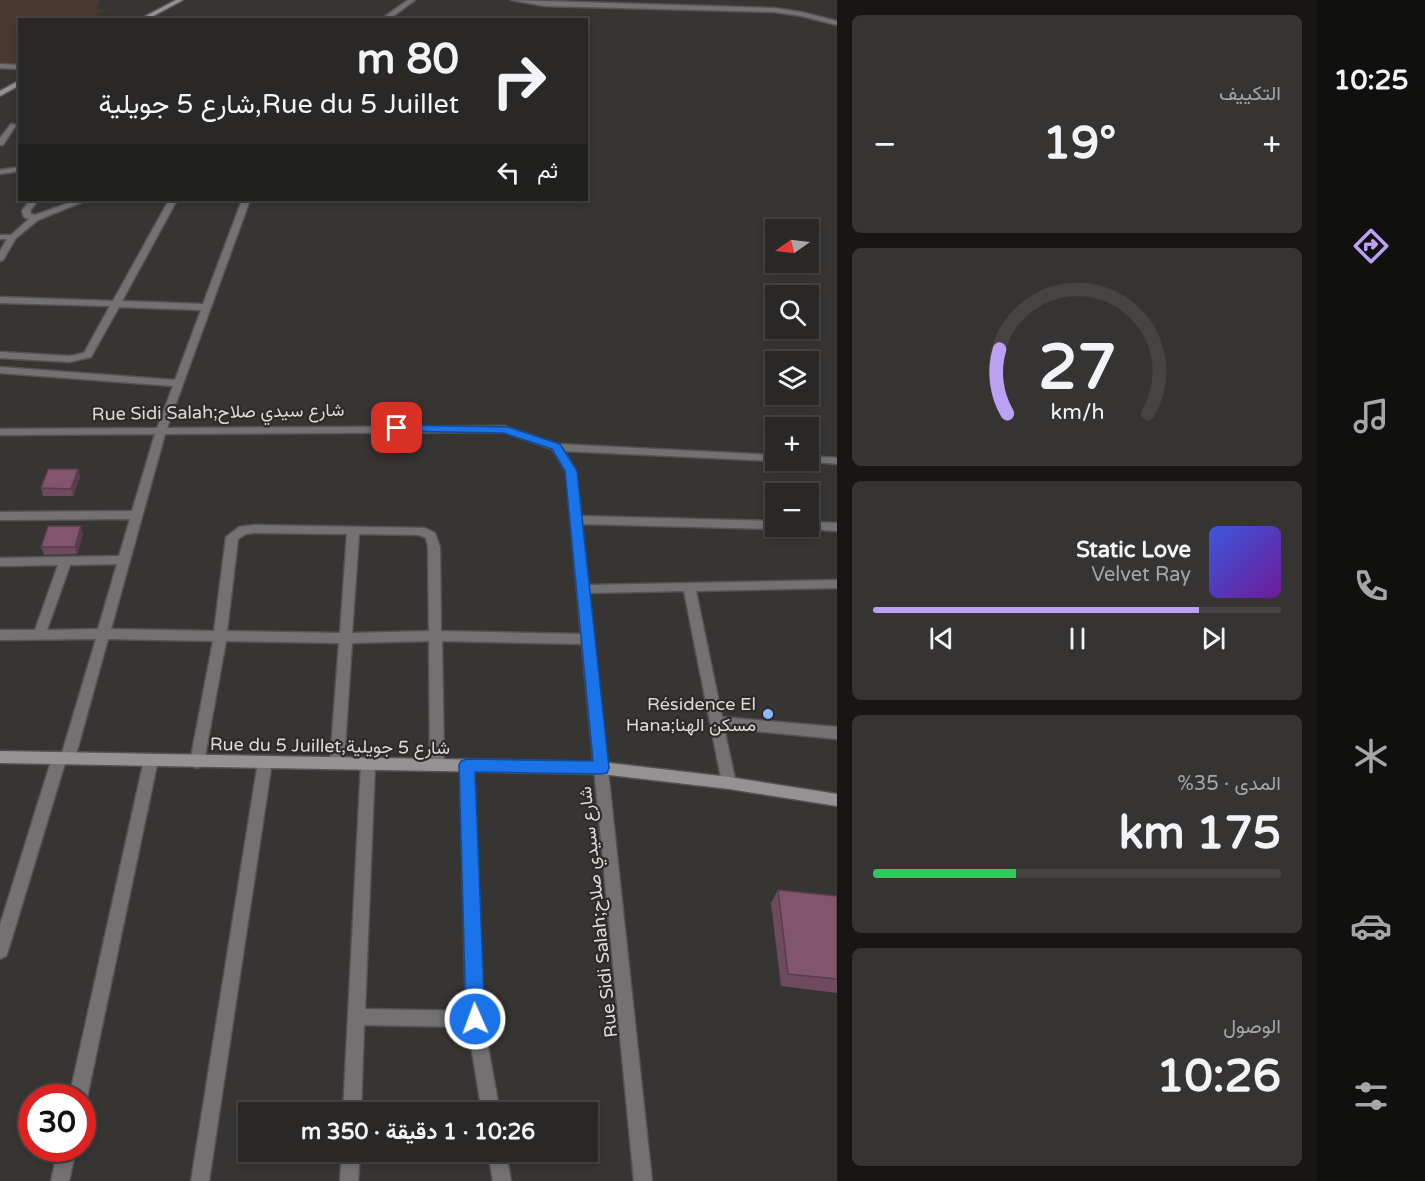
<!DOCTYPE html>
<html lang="ar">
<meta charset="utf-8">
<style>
:root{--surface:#292826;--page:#353432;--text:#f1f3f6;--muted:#a5a6a7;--line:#454443;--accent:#bca0f2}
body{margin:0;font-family:"Varela Round",Vazirmatn,sans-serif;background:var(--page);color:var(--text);direction:rtl;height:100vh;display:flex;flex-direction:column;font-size:22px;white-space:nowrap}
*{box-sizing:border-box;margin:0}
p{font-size:20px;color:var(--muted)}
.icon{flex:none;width:33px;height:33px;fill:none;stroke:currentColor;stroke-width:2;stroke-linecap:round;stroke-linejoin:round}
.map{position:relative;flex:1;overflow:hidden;direction:ltr}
.sheet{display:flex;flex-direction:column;gap:15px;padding:15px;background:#171615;width:480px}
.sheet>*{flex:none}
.banner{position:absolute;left:18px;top:18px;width:570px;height:183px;border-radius:0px;box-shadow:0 3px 9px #0003,0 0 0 2px var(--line);direction:rtl;background:#292826;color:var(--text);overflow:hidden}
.needle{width:39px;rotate:256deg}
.fabs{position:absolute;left:765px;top:219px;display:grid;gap:12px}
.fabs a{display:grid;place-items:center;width:54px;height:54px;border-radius:0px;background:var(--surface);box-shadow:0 3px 9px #0003,0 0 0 2px var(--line);font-size:30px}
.speed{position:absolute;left:18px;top:1084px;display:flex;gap:12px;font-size:30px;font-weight:700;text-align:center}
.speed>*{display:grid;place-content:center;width:78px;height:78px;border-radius:50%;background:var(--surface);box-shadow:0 3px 9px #0003,0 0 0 2px var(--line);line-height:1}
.speed .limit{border:9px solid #d22;background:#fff;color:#111}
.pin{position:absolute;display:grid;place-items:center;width:51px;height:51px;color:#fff;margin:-26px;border-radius:12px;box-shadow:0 3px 9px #0006}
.me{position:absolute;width:66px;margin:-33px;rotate:358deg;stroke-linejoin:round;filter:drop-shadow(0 0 4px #0008)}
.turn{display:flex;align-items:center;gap:21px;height:126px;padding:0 30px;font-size:27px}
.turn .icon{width:78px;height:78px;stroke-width:2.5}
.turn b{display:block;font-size:42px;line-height:51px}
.then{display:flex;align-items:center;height:57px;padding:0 30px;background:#0003;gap:12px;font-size:22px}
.big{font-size:45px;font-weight:700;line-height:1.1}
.sheet .widget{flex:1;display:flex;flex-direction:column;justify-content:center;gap:9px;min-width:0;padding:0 21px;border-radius:9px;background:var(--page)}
.sheet .dial{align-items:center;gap:0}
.dial svg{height:156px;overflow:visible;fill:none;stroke:var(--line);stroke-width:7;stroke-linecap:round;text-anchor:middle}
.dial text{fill:var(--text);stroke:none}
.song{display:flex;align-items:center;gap:18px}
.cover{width:72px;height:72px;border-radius:9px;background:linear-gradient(135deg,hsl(230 70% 55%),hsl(280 70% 35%))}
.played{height:6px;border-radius:3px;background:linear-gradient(90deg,var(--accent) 80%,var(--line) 80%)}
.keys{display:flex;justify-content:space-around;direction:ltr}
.heat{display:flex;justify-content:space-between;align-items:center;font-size:33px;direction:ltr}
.charge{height:9px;border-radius:4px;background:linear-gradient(90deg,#34c759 35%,var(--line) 0)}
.trip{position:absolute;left:238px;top:1102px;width:360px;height:60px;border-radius:0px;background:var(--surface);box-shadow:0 3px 9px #0003,0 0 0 2px var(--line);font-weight:700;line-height:60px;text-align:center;direction:rtl}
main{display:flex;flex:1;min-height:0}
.menu{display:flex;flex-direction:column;width:108px;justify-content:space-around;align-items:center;background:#10100f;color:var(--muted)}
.menu .icon{width:42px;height:42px}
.menu .selected{color:var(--accent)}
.menu b{font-size:27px;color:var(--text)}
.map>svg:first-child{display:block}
</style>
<main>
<nav class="menu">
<b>10:25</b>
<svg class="icon selected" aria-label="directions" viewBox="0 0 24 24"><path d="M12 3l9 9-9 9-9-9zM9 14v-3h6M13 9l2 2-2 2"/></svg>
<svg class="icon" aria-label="music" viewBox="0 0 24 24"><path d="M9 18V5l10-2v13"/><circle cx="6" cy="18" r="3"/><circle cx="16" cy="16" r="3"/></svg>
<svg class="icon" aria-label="phone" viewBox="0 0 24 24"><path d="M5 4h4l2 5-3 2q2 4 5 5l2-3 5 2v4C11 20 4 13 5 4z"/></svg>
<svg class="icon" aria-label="climate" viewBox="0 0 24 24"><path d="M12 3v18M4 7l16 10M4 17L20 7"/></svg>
<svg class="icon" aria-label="car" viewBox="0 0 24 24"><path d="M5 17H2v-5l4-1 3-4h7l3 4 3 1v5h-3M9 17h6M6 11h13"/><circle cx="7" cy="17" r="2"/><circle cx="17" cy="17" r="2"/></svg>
<svg class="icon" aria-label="filters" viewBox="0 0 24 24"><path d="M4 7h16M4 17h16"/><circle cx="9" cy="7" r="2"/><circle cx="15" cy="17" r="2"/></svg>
</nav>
<section class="sheet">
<div class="widget"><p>التكييف</p>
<div class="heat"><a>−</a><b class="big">19°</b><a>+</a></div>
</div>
<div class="widget dial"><svg viewBox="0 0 100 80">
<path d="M14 69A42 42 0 1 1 86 69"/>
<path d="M14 69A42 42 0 0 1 10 36" stroke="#bca0f2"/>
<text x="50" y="56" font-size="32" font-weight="700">27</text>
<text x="50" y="72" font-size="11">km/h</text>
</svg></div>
<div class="widget">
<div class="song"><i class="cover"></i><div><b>Static Love</b><p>Velvet Ray</p></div></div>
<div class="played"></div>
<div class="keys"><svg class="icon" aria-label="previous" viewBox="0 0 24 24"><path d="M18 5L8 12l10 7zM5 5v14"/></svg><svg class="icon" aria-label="pause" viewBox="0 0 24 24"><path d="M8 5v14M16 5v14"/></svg><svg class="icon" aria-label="next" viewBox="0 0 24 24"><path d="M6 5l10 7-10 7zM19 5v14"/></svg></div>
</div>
<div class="widget"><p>المدى · 35%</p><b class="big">175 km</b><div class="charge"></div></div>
<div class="widget"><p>الوصول</p><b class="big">10:26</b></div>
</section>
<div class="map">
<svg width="837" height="1181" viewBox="0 0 837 1181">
<rect width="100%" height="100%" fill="#373533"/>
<!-- education -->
<path fill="#4a382f" d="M0,0H101L95,8L107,10L94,17L104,19L20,20L19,63L0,62Z"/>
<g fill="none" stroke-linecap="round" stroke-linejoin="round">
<!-- street casing -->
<g stroke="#555351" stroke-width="3">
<path id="street" d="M408,0H415L388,20H380Z
M511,0L774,8L801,12L837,21V25L801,16L774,12L545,6Z
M0,64L20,65V69L0,68Z
M11,124L16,125L3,145H0V138Z
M20,167V171L0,174V170Z
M30,200H38L30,211L31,214L35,215L77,200H87L38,220L16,238L3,260L0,261V251L7,239H0V235H11L29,219L24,217L22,211Z
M169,200H177L122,301L203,304L242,200H250L167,428L504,426L557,444L776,455V460H779L776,461L564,451L576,471L581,516L776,521V526H781L776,529L582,524L588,585L837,580V588L696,591L722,717L837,727V739L724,728L736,783L734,787L729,789L724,787L722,783L684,591L589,593L652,1181H634L582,644L442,641L444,765L442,769L437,771L432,769L430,765L429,641L352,643L344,762L342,766L337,768L332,766L330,762L339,643L226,641L204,762L202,766L197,768L192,766L190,762L213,641L108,639L75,758L73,762L65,763L8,951L6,956L0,959V925L52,758L54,754L62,753L96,639L0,640V630H35L58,565L0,566V558L119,556L130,519L0,520V512L132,511L155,434L0,435V429L157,428L173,386L0,373V367L175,380L201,310L119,307L91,357L70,362L0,358V352L70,356L84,353L110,306L0,303V297L113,301ZM503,432L552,449L566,471L581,634L441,631L440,547L435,533L425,528L254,525L239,527L226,537L214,631L111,629L165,434ZM254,533L347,534L340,633L227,631L238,539L246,534ZM359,534L419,535L426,538L428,547L429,631L352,633ZM117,564L98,629L47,630L70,565Z
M808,456L837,458V464L804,461L808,460Z
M808,522L837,523V531L804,529L803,526H808Z
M151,754L156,756L158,760L87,1098L82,1105V1098H69L144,760L146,756Z
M265,756L270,758L272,762L209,1181H191L258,762L260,758Z
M368,758L373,760L375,764L365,1009L466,1011L460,765L462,761L467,759L472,761L474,765L483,1019L500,1113H482L468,1027L364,1025L361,1113H343L361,764L363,760Z
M58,1149H76L69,1181H51Z
M342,1152H360L358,1181H340Z
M488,1152H506L511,1181H493Z"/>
</g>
<!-- secondary casing -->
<g stroke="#555351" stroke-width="3">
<path id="secondary" d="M176,0H183L146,20H138Z
M20,80V85L0,96V91Z
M0,751L601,762L729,777L837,794V806L729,789L601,774L0,763Z"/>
</g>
<!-- street -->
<use href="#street" fill="#737172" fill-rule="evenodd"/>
<!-- secondary -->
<use href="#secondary" fill="#959293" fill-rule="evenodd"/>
</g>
<!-- wall -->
<path fill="#6f495d" d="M78,469L80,477L73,496H43L41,488Z
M83,534L77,554L44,555L41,547Z
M778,890L837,896V993L781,986L771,903Z"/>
<!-- shaded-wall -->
<path fill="#5a3c4c" d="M78,469L80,477L73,496L71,489Z
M81,526L83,534L77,554L75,547Z"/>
<!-- building -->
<path fill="#81556c" stroke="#5a3c4c" stroke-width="1.5" d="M48,469H78L71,489L41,488Z
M48,526H81L75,547H41Z
M778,890L837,896V979L788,974Z"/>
<!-- route -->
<path fill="#1a73e8" stroke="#114b97" stroke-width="1.5" d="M397,425L508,427L560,444L577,471L609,768L607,773L601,774L475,772L485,1019L482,1026L475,1029L469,1026L466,1019L459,765L461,761L467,759L593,761L565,471L552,449L503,433L393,431V426Z"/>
<!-- markers -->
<circle fill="#8eb8fd" stroke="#2d2b29" stroke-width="2" cx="768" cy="714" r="6"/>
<g text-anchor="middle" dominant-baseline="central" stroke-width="4.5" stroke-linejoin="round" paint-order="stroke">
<!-- street labels -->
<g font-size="18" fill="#dddbda" stroke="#2d2b29">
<text transform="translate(218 412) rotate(-1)">Rue Sidi Salah;شارع سيدي صلاح</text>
<text transform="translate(330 746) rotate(1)">Rue du 5 Juillet,شارع 5 جويلية</text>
<text transform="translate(598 912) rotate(-96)">Rue Sidi Salah;شارع سيدي صلاح</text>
</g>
<!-- poi labels -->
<g font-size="18" fill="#dddbda" stroke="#2d2b29" text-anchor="end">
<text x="756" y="704">Résidence El<tspan x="756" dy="21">Hana;مسكن الهنا</tspan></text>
</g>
</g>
</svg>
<div class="fabs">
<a><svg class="needle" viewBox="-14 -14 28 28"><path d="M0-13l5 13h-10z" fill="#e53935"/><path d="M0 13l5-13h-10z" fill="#a5a6a7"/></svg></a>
<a><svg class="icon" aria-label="search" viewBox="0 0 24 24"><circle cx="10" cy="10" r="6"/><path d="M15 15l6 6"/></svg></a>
<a><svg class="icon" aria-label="layers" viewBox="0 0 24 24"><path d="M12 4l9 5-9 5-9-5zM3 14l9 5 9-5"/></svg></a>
<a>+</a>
<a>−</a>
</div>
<div class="speed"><div class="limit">30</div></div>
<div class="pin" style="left:397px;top:428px;background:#d93025"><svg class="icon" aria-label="arrive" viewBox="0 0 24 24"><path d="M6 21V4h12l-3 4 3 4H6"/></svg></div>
<svg class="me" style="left:475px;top:1019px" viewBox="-20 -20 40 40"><circle r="17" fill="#1a73e8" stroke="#fff" stroke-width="3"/><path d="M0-11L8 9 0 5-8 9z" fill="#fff"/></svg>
<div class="trip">10:26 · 1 دقيقة · 350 m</div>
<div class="banner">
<div class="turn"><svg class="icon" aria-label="right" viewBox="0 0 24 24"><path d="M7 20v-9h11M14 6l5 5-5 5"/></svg><div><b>80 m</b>Rue du 5 Juillet,شارع 5 جويلية</div></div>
<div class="then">ثم<svg class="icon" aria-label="left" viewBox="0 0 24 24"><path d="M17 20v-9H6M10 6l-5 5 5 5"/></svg></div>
</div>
</div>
</main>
